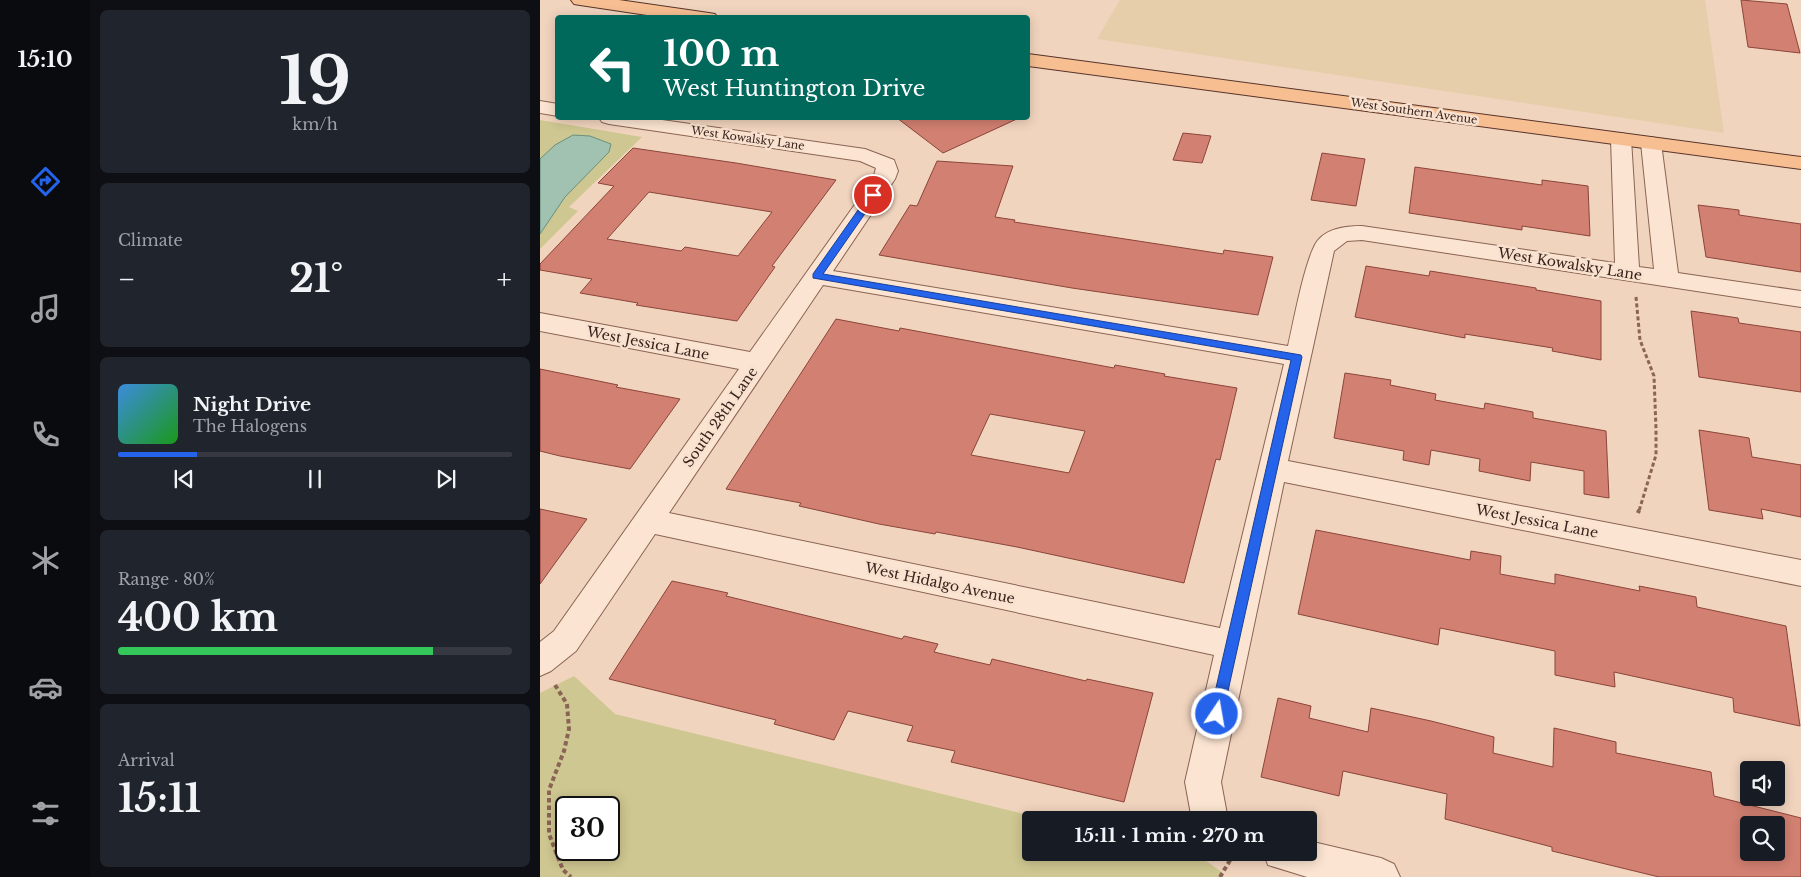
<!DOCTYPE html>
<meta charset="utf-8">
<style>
:root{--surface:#171b24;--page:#20242c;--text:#f1f3f6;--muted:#9ea1a6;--line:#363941;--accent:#2563eb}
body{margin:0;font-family:"Libre Baskerville",serif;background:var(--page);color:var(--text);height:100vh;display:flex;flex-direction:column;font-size:19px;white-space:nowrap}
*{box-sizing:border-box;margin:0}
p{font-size:16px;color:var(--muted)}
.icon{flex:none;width:28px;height:28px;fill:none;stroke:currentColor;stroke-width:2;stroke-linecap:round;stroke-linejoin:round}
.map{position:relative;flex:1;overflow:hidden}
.side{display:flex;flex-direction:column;gap:10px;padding:10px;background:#0d0f14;width:450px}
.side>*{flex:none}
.banner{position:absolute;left:15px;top:15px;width:475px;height:105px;border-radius:5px;box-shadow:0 2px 12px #0003;background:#00695c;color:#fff;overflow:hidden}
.tools{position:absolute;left:1200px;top:761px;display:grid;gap:10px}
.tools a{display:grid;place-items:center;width:45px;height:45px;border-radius:5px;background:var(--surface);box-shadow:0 2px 12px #0003;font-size:25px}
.speed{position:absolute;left:15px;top:796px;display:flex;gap:10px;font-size:25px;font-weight:700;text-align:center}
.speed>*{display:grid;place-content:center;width:65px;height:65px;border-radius:50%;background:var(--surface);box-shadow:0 2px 12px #0003;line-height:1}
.speed .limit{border:2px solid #111;border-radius:8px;background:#fff;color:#111}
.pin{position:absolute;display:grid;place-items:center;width:42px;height:42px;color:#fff;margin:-21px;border:2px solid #fff;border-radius:50%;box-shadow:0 1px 5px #0007}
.me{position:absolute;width:55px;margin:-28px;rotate:12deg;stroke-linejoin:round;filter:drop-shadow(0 0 4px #0008)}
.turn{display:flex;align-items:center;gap:18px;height:105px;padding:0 25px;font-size:22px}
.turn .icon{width:65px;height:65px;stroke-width:2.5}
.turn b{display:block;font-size:35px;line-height:42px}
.big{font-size:38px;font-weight:700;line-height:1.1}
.side .widget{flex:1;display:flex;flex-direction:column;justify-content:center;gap:8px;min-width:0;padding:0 18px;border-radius:8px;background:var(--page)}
.side .dial{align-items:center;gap:0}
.dial b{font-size:65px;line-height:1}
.song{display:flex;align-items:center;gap:15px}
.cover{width:60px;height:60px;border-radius:8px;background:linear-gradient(135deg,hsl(210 70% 55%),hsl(120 70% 35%))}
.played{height:5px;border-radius:2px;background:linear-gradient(90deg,var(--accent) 20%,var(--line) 20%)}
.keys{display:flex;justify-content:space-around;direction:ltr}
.heat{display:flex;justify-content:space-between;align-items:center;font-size:28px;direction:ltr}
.charge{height:8px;border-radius:4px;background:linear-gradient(90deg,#34c759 80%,var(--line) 0)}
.trip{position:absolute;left:482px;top:811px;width:295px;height:50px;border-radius:5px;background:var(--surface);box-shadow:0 2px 12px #0003;font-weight:700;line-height:50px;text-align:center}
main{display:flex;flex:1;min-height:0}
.tab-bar{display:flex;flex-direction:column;width:90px;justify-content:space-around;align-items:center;background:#090b0e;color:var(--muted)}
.tab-bar .icon{width:35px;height:35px}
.tab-bar .on{color:var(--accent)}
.tab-bar b{font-size:22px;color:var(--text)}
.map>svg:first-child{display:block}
</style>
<main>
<nav class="tab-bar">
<b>15:10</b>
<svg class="icon on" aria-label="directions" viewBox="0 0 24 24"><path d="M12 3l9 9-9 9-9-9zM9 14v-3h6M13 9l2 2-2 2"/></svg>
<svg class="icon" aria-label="music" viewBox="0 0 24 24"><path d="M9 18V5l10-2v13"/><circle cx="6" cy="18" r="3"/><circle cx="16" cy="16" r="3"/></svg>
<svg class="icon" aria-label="phone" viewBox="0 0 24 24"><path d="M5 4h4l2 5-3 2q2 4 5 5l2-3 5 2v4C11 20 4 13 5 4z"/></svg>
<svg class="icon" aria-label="climate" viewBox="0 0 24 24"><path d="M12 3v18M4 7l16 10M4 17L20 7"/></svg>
<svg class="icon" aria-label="car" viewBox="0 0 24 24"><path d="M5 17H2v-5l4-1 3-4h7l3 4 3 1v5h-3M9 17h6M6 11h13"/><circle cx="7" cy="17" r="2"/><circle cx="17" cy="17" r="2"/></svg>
<svg class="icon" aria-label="filters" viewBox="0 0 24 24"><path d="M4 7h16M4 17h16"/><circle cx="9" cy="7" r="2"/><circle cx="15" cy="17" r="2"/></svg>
</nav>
<section class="side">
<div class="widget dial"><b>19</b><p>km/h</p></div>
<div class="widget"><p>Climate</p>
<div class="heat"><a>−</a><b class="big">21°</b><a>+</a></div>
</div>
<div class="widget">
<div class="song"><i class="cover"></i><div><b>Night Drive</b><p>The Halogens</p></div></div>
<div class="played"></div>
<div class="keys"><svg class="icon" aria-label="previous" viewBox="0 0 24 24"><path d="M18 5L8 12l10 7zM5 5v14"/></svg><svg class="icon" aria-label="pause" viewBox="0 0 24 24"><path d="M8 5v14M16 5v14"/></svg><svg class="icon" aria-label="next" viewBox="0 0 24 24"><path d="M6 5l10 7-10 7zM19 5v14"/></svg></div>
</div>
<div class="widget"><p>Range · 80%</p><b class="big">400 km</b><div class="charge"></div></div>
<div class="widget"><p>Arrival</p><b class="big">15:11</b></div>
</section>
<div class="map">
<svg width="1261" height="877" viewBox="0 0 1261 877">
<rect width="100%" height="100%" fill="#f1d4be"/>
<!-- farmland -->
<path fill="#e7ceaa" d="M580,0H1165L1184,133L557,39Z"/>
<!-- green -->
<path fill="#cfc791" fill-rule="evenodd" d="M0,120L102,137L29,207L38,211L0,249Z
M34,676L75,714L509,820H491V852L655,853L683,873L681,877H0V693ZM26,808H69V850H26Z"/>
<!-- water -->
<path fill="#a1c2b0" stroke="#68907c" d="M33,135L50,136L71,144L69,152L25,197L0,234V159L15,145Z"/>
<!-- building -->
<path fill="#d28071" stroke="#8b453a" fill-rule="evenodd" d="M1201,0L1247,4L1260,53L1208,47Z
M357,118H479L403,153Z
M643,133L671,136L662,163L633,160Z
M93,148L196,163L296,180L232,266L235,267L197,321L96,305L98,303L40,293L52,279L0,270V264L74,186L58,183ZM109,192L164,201L232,212L198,256L145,247L141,251L67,239Z
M782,153L825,159L816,206L771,200Z
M397,161L473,166L455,217L475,220L474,222L683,254L684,250L733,257L718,315L532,288L339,255L370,205L377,206Z
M875,167L1002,185V180L1048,186L1050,236L982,226V230L869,213Z
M1158,205L1199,210V215L1261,224V272L1166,257Z
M826,266L889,276L890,271L996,288V290L1061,301V360L1012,351L1013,348L925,334V338L815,317Z
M1151,311L1198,318L1199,323L1261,332V392L1159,377Z
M296,319L359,331L360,328L574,368L575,365L625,374L624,376L697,388L680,460L676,459L644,583L477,547L396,532L395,534L339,524L259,506L261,503L186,489ZM450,414L545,431L529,473L431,455Z
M0,369L78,385L76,387L140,399L90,469L20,456L0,451Z
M805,373L851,380L850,385L896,394L895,400L944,409L945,403L993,412V418L1066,431L1069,498L1044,494V471L991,462L990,481L939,471L940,459L891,450L889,465L863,460L864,451L794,438Z
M1159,430L1209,438L1212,457L1261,465V517L1221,509L1223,519L1169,510Z
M0,509L47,519L0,584Z
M776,530L930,560L931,551L961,556L960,574L1015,584V574L1100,591L1099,586L1156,597L1157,607L1246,626L1260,726L1194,712L1193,698L1074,672L1075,687L1015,675V651L900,628L898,645L758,614Z
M132,581L188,593L186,596L362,639L364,636L398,644L394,652L450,665L452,659L546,681L547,679L613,693L584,802L411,762L415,751L367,741L373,726L308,711L294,740L234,724L236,720L69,679Z
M738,698L771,706L769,718L828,732L831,708L891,721L954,737L953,753L1013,767L1014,728L1076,742V753L1171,772L1174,796L1261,818V877H1119L1012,851V847L905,819L907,794L803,771L799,796L721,777ZM1209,825H1236V852H1209Z"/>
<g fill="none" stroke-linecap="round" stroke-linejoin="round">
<!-- minor casing -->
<g stroke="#8a6455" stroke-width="2">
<path id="minor" d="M0,101L18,104V116L0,113Z
M59,118H108L325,149L354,160L358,171L355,179L293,271L748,346C753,325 766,252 779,239C789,228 807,226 822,226L1075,263L1071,139L1074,135L1081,133L1088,135L1091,139L1099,267L1114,269L1101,143L1104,139L1111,137L1118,139L1121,143L1138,273L1261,291V307L822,240L807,241L794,251L748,461L1261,560V586L744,482L681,782L688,820H652L645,782L674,655L115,534L36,651L11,671L0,676V642L14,631L199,369L0,331V313L210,352L333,179L336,168L320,161L69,124L62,122ZM283,285L744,364L680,628L129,513Z
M769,841L841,858L854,864L860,877H767L728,865L723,852H769Z"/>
</g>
<!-- major casing -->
<g stroke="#57342a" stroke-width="2">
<path id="major" d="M31,0H79L169,13L175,14L178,18H127L40,5L34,4Z
M488,54L1261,157V169L488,66Z"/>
</g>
<!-- path-far1 -->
<path stroke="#8a6455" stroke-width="3" stroke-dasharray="4 2.5" stroke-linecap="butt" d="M1096,297L1100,340L1114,376L1116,429V455L1099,511"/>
<!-- path -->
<path stroke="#8a6455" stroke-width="4" stroke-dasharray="4.5 3" stroke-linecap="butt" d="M1098,513L1099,510
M15,685L27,704L29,729L24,751L9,790V834L23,870L31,877
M680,877L695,852"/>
<!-- minor -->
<use href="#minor" fill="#fbe4d1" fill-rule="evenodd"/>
<!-- major -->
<use href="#major" fill="#f7be92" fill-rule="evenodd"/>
</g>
<!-- route -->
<path fill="#2563eb" stroke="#184099" d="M333,192L338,195L283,274L761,355L762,357L682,718L677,720L672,718L670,714L751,360L273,278V274L330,193Z"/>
<g text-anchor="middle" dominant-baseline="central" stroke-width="5" stroke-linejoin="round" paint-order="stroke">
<!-- far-street labels -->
<g font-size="11" fill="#38221b" stroke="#f8e1ce">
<text transform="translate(874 111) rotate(8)">West Southern Avenue</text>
<text transform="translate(208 138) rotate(8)">West Kowalsky Lane</text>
</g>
<!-- street labels -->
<g font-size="14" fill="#38221b" stroke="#f8e1ce">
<text transform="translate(1030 264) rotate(9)">West Kowalsky Lane</text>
<text transform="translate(108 343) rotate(11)">West Jessica Lane</text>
<text transform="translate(180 417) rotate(-55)">South 28th Lane</text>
<text transform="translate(997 521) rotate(11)">West Jessica Lane</text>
<text transform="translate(400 583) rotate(12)">West Hidalgo Avenue</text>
</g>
</g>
</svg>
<div class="tools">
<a><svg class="icon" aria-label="sound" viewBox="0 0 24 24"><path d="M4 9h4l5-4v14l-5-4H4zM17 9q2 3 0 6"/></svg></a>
<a><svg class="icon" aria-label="search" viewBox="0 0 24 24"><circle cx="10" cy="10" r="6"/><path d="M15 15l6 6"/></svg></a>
</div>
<div class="speed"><div class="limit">30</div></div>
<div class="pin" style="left:333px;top:195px;background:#d93025"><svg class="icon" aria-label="arrive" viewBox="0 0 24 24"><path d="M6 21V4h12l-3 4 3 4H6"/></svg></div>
<svg class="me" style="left:677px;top:714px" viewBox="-20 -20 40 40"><circle r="17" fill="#2563eb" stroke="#fff" stroke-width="3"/><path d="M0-11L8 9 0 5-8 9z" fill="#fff"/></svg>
<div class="trip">15:11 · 1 min · 270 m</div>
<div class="banner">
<div class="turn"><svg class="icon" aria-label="left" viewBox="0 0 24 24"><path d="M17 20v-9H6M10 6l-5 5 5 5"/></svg><div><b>100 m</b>West Huntington Drive</div></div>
</div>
</div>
</main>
